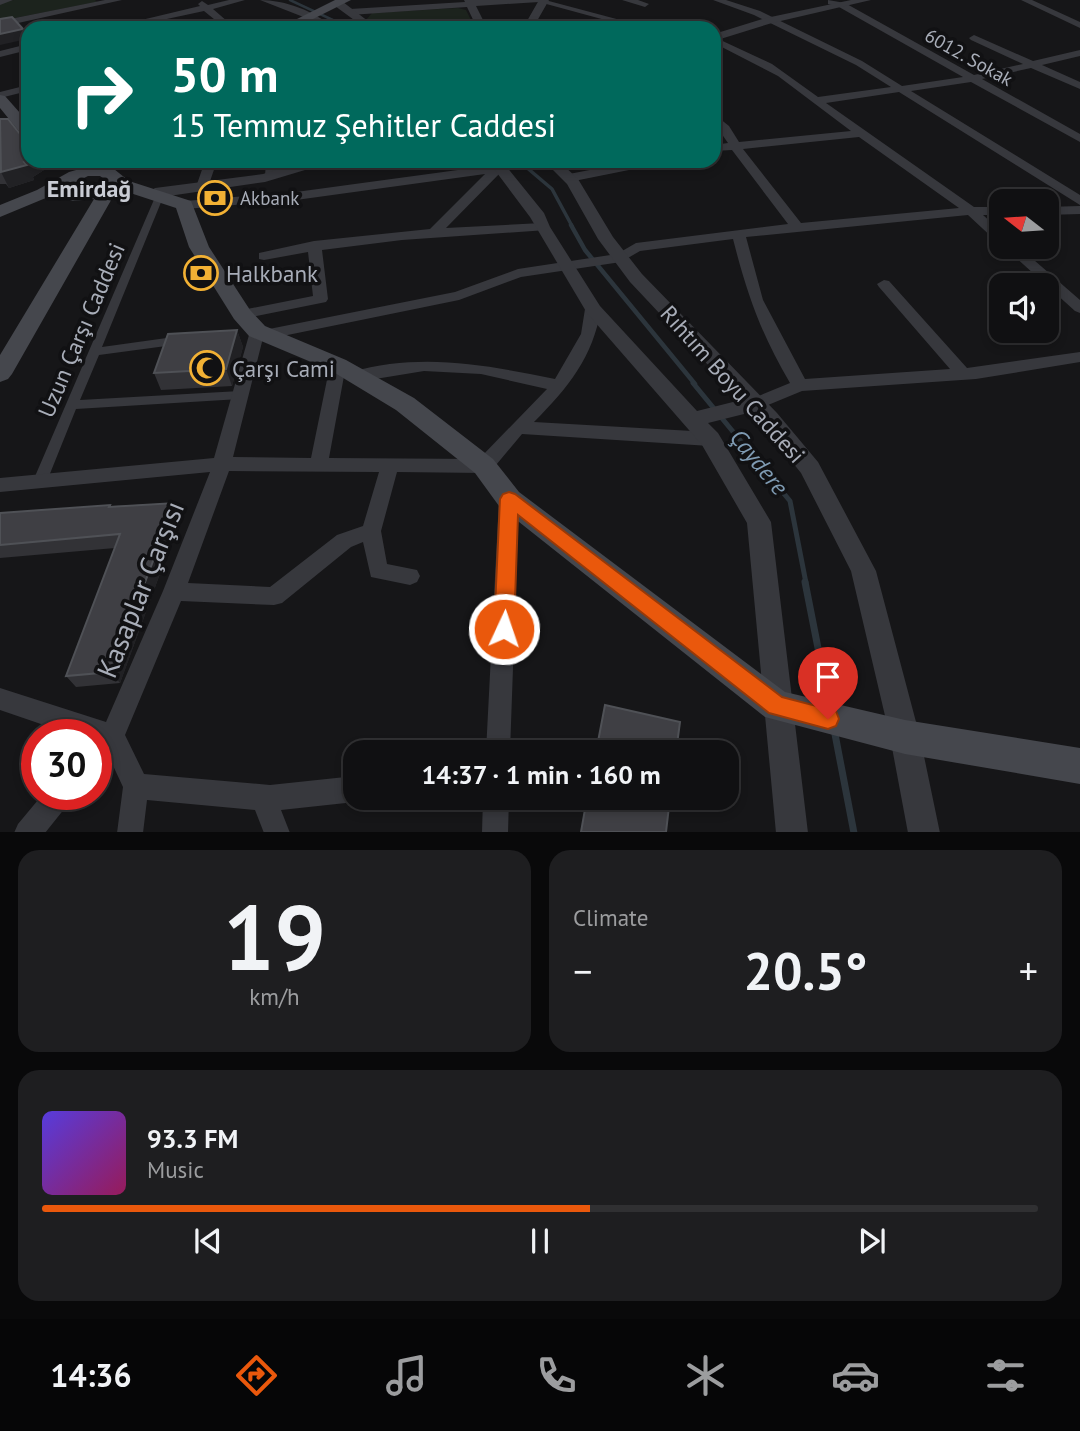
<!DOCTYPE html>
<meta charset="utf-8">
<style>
:root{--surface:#101012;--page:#1e1e20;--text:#f1f3f6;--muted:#9c9d9f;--line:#303032;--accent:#ea580c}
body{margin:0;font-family:"PT Sans",sans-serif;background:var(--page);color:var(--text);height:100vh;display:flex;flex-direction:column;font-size:26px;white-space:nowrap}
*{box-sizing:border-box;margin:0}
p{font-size:23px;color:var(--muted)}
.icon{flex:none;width:38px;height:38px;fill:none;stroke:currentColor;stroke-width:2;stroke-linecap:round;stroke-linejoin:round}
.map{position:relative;height:832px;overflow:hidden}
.sheet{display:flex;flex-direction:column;gap:18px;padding:18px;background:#09090a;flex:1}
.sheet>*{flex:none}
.hud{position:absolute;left:21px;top:21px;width:700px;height:147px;border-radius:21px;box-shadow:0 4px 10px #0003,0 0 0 2px var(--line);background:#00695c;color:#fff;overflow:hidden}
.needle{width:46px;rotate:287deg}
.buttons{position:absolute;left:989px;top:189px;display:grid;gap:14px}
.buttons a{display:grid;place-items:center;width:70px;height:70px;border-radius:14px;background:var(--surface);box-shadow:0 4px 10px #0003,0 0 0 2px var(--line);font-size:35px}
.speed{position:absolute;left:21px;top:719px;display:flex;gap:14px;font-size:35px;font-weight:700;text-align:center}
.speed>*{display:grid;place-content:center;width:91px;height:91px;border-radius:50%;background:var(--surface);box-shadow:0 4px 10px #0003,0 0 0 2px var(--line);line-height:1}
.speed .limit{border:10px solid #d22;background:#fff;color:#111}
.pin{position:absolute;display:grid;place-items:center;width:60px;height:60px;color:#fff;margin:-72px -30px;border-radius:50% 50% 50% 0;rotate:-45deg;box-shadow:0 0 7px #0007}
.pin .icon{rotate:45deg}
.me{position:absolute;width:77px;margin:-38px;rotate:3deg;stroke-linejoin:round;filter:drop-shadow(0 0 5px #0008)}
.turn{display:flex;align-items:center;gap:24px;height:147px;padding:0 35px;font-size:32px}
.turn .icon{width:91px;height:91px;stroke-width:2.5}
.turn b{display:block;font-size:49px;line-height:60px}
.big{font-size:52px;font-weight:700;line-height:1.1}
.sheet .tile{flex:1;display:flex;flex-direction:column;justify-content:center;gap:10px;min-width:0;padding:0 24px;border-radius:21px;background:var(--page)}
.sheet .dial{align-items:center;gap:0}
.dial b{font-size:91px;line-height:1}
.song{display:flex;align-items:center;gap:21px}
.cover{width:84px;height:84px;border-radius:10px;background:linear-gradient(135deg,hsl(250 70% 55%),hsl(330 70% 35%))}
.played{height:7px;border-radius:4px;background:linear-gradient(90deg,var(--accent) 55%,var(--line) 55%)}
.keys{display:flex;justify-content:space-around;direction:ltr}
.heat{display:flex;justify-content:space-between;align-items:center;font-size:38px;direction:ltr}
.sheet .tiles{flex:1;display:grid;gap:18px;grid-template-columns:1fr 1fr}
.tile:last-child{grid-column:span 2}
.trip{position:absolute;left:343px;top:740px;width:396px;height:70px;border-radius:21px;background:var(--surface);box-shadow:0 4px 10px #0003,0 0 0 2px var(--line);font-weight:700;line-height:70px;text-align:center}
.tab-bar{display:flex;height:112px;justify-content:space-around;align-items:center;background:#060607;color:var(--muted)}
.tab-bar .icon{width:49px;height:49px}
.tab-bar .selected{color:var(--accent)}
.tab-bar b{font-size:32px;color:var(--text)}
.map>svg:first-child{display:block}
</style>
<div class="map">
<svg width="1080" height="833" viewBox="0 0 1080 833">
<rect width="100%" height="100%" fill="#161618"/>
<!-- green -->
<path fill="#1c231d" d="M14,0H95L97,2L0,21V3Z
M458,8L466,10L475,28H377L366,20L372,13Z"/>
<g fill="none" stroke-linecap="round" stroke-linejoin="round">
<!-- stream-far4 -->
<path stroke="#2c353c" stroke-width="2.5" d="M290,0L350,28"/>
<!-- stream-far3 -->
<path stroke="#2c353c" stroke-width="3.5" d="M519,161L552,189L572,226"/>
<!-- stream-far2 -->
<path stroke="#2c353c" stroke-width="4.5" d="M571,225L585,250L695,384"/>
<!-- stream-far1 -->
<path stroke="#2c353c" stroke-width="5" d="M693,383L790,501L806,583"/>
<!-- stream -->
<path stroke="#2c353c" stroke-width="7" d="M805,582L830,709
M834,729L854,833"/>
<!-- pedestrian -->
<path fill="#37383d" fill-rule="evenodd" d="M160,192L164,195L102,347L181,336L187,340L181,344L99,355L80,400L240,391L246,395L240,399L76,409L47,481L45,485H35L33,481L156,195Z"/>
<!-- minor -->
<path fill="#37383d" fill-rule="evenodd" d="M0,0H13L0,5Z
M105,0H122L0,27V21Z
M229,0H245L213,9L235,28H225L204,11L125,28H108L200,6L198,4L202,1L208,5Z
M464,0H545L624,21L620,24L539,2L476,6L487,28H477L467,7L350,15L346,12L350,9L465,2Z
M622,0H638L649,4L645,7Z
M713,0H726L760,11L862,61L902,86L963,77L839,7L828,4V0L845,3L974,75L1023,64L971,40L969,38L974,35L1033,61L1080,50V56L1042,65L1080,82V89L1031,68L982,79L1080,134V142L971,82L911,91L1080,195V205L899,92L826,103L974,207H1001V215H983L1001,231V242L996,241L968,215L746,237L763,300L805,379L950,369L879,287L877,284L884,280L889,281L967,368L1080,352V362L976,379L802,391L761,408H749L746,404L749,400L790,383C761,334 747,294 733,239L640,251L621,262L521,277L459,300L268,339L263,338L233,457L311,458L330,365L338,360L346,365L329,458L479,459L547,389L481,374L424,371L357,382L349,376L351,372C422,352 486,365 555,379L581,334L585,309L593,304L601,309C593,357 568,388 534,422L710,432L716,434L719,439L716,444L710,446L522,434L491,471L484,473L397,472L381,531L387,564L417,570L420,576L417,582L410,585L371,577L363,542L351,547L282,603L274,605L181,601L125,735L144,774L270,785L355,776V798H364L355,802L281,810L290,833H264L255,810L147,800L143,833H117L123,787L109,757L96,765V735H73L0,710V688L106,722L163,591L210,472L0,492V478L214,458L251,328L257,326L264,330L455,292L518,269L617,254L636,243L788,224L732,150L714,151V145L728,143L714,123V114L729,126L739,142L851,131L778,76L714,43V37L772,64L818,97L891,87L856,65L754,15ZM859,137L959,208L801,223L743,149ZM229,471L379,472L363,526L337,535L270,587L188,583Z
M1021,0H1032L1080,22V28Z
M28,44V50L0,57V51Z
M28,85V91L0,98V92Z
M205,161H217L208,187L202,191L196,187Z
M266,161H278L275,179L265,176Z
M636,161H660L654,165L569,182L563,178L569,174Z
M502,164L508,168L506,171L501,172L446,228L542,223L547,224V230L402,240L322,250L328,299L326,302L242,319L237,317L234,314L237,311L313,296L308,252L264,260L259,259V253L314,241L430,229L485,174L296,200L185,209L179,205L185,201L296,192Z
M1080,206V214L1046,215V207Z
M1004,247H1019L1080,300V313L1075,311Z
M509,491L516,494L519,499L510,752H486L499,499L502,494Z
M43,794H73L69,803L45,833H14L18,824Z
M483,798H509L508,833H482Z"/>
<!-- tertiary -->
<path fill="#37383d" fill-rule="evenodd" d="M260,0C285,0 315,11 333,28H321L306,18Z
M539,0H549L533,28H523Z
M851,0H871L772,23L714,41V34L766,18Z
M335,2H343L377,28H365L335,6Z
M305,161H327L325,164L265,182L155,198L147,193L155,188L263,174Z
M488,161H502L544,213L550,227L600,306L697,411L741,400L630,282L598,239L567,184L544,161H559L578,179L613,237L642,274L777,413L818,462L876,571L920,737L940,833H908L890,737L851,571L801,473L752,412L708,423L718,433L771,522L808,833H776L747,523L702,445L587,313L530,217Z"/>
<!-- secondary -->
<path fill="#45474d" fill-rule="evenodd" d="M335,0H351L295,28H279Z
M0,95L5,96L28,122V137L22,135L0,108Z
M94,165L114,169L129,181L191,201L209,247L250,310L265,326L346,360L414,398L493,459L519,492L785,692L905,720L1080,748V784L905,754L765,717L499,506L475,473L396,410L330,370L249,336L234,319L189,247L176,208L115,188L111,191L114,195L12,374L8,379L0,382V355L94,199L73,201L53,195L0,217V205L37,190L69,172ZM88,176H100L104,179L86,190L67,189L68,186Z"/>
</g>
<!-- wall -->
<path fill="#323236" d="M0,119L44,170L33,177L34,180L9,188L6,184H0Z
M237,330L243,347L232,386L161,390L154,373Z
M175,503L181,516L120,683L76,687L66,676L115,548L0,558V513L110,505L111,506Z"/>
<!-- shaded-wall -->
<path fill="#212124" d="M23,29L27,39L0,45V34Z
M28,160V161H40L44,170L33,177L34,180L9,188L1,172Z
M237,330L243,347L232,386L226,369Z
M175,503L181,516L120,683L111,672Z"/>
<!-- building -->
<path fill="#3f3f44" stroke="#4f5156" stroke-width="2" d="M12,17L23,29L0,34V19Z
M0,119H8L28,144V160L24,162L27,165L1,172Z
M237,330L226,369L154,373L168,334Z
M175,503L111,672L66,676L120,534L0,545V513L110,505L109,507Z
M605,705L680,722L676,752H596Z
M587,798H670L666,832H581Z"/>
<!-- route -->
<path fill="#ea580c" stroke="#983908" stroke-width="2" d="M509,492L515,494L782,697L836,711L839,719L836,726L828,729L769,713L518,515L514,629L511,635L504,638L497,635L494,629L500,499L503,494Z"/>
<!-- icons -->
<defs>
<g id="bank-ring" transform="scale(1.75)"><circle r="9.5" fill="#111113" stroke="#f2b134" stroke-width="1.5"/><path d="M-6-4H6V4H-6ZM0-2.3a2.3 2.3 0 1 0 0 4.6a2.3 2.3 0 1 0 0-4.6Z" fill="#f2b134"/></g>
<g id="mosque-ring" transform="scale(1.75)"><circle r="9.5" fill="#111113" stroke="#f2b134" stroke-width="1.5"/><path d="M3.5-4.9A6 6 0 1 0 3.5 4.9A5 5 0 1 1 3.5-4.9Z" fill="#f2b134"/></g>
</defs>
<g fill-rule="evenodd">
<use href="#bank-ring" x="215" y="198"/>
<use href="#bank-ring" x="201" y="273"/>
<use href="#mosque-ring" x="207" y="368"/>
</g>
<g text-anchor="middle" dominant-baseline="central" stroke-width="7" stroke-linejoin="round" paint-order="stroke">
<!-- far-street labels -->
<g font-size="19" fill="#a8adb8" stroke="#111113">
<text transform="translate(969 57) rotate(29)">6012. Sokak</text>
</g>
<!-- far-poi labels -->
<g font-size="19" fill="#a8adb8" stroke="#111113" text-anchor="start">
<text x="240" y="198">Akbank</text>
</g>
<!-- poi labels -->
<g font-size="23" fill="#a8adb8" stroke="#111113" text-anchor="start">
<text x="226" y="273">Halkbank</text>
<text x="232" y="368">Çarşı Cami</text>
</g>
<!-- street labels -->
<g font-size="23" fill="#a8adb8" stroke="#111113">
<text transform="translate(81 330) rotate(-67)">Uzun Çarşı Caddesi</text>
<text transform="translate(733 384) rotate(48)">Rıhtım Boyu Caddesi</text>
</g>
<!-- far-district labels -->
<g font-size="24" font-weight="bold" fill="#c9ccd4" stroke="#111113">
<text x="89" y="188">Emirdağ</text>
</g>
<!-- water labels -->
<g font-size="24" font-style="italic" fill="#7f9bb3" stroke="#111113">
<text transform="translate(759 462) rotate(51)">Çaydere</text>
</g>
<!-- near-street labels -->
<g font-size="28" fill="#a8adb8" stroke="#111113">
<text transform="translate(140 589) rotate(-68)">Kasaplar Çarşısı</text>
</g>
</g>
</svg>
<div class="buttons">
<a><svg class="needle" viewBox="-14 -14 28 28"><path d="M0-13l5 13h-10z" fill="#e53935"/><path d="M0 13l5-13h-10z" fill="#9c9d9f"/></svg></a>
<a><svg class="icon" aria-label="sound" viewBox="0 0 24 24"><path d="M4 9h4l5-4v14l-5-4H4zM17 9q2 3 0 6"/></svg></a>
</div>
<div class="speed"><div class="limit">30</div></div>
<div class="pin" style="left:828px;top:719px;background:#d93025"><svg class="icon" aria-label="arrive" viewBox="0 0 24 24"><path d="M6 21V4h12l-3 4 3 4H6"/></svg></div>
<svg class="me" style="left:504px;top:629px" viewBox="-20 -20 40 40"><circle r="17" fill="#ea580c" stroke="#fff" stroke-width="3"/><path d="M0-11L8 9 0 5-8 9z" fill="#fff"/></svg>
<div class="trip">14:37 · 1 min · 160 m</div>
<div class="hud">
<div class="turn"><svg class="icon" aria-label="right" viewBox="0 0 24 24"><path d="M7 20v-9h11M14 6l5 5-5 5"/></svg><div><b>50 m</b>15 Temmuz Şehitler Caddesi</div></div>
</div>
</div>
<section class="sheet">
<div class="tiles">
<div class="tile dial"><b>19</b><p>km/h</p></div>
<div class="tile"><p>Climate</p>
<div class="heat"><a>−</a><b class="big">20.5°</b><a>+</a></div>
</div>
<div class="tile">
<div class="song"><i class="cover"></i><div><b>93.3 FM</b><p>Music</p></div></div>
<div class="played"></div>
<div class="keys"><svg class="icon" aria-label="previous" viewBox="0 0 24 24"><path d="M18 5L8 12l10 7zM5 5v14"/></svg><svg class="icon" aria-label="pause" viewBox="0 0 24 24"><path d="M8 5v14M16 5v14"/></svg><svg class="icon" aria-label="next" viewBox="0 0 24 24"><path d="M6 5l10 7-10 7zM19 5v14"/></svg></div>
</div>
</div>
</section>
<nav class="tab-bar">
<b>14:36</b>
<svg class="icon selected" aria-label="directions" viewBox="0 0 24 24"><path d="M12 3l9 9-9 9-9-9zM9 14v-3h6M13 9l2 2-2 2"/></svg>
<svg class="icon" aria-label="music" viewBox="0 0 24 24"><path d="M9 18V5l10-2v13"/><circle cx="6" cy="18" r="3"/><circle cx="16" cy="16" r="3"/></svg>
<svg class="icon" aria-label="phone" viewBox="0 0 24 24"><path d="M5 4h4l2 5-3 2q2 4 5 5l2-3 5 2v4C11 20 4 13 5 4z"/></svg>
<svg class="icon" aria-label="climate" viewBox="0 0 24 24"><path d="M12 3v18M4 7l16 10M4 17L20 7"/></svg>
<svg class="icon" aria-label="car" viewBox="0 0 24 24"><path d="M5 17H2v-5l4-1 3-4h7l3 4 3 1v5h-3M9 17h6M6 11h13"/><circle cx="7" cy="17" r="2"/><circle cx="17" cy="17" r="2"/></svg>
<svg class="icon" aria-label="filters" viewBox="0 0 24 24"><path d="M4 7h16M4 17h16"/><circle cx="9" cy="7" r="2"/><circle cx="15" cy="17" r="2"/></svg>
</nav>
